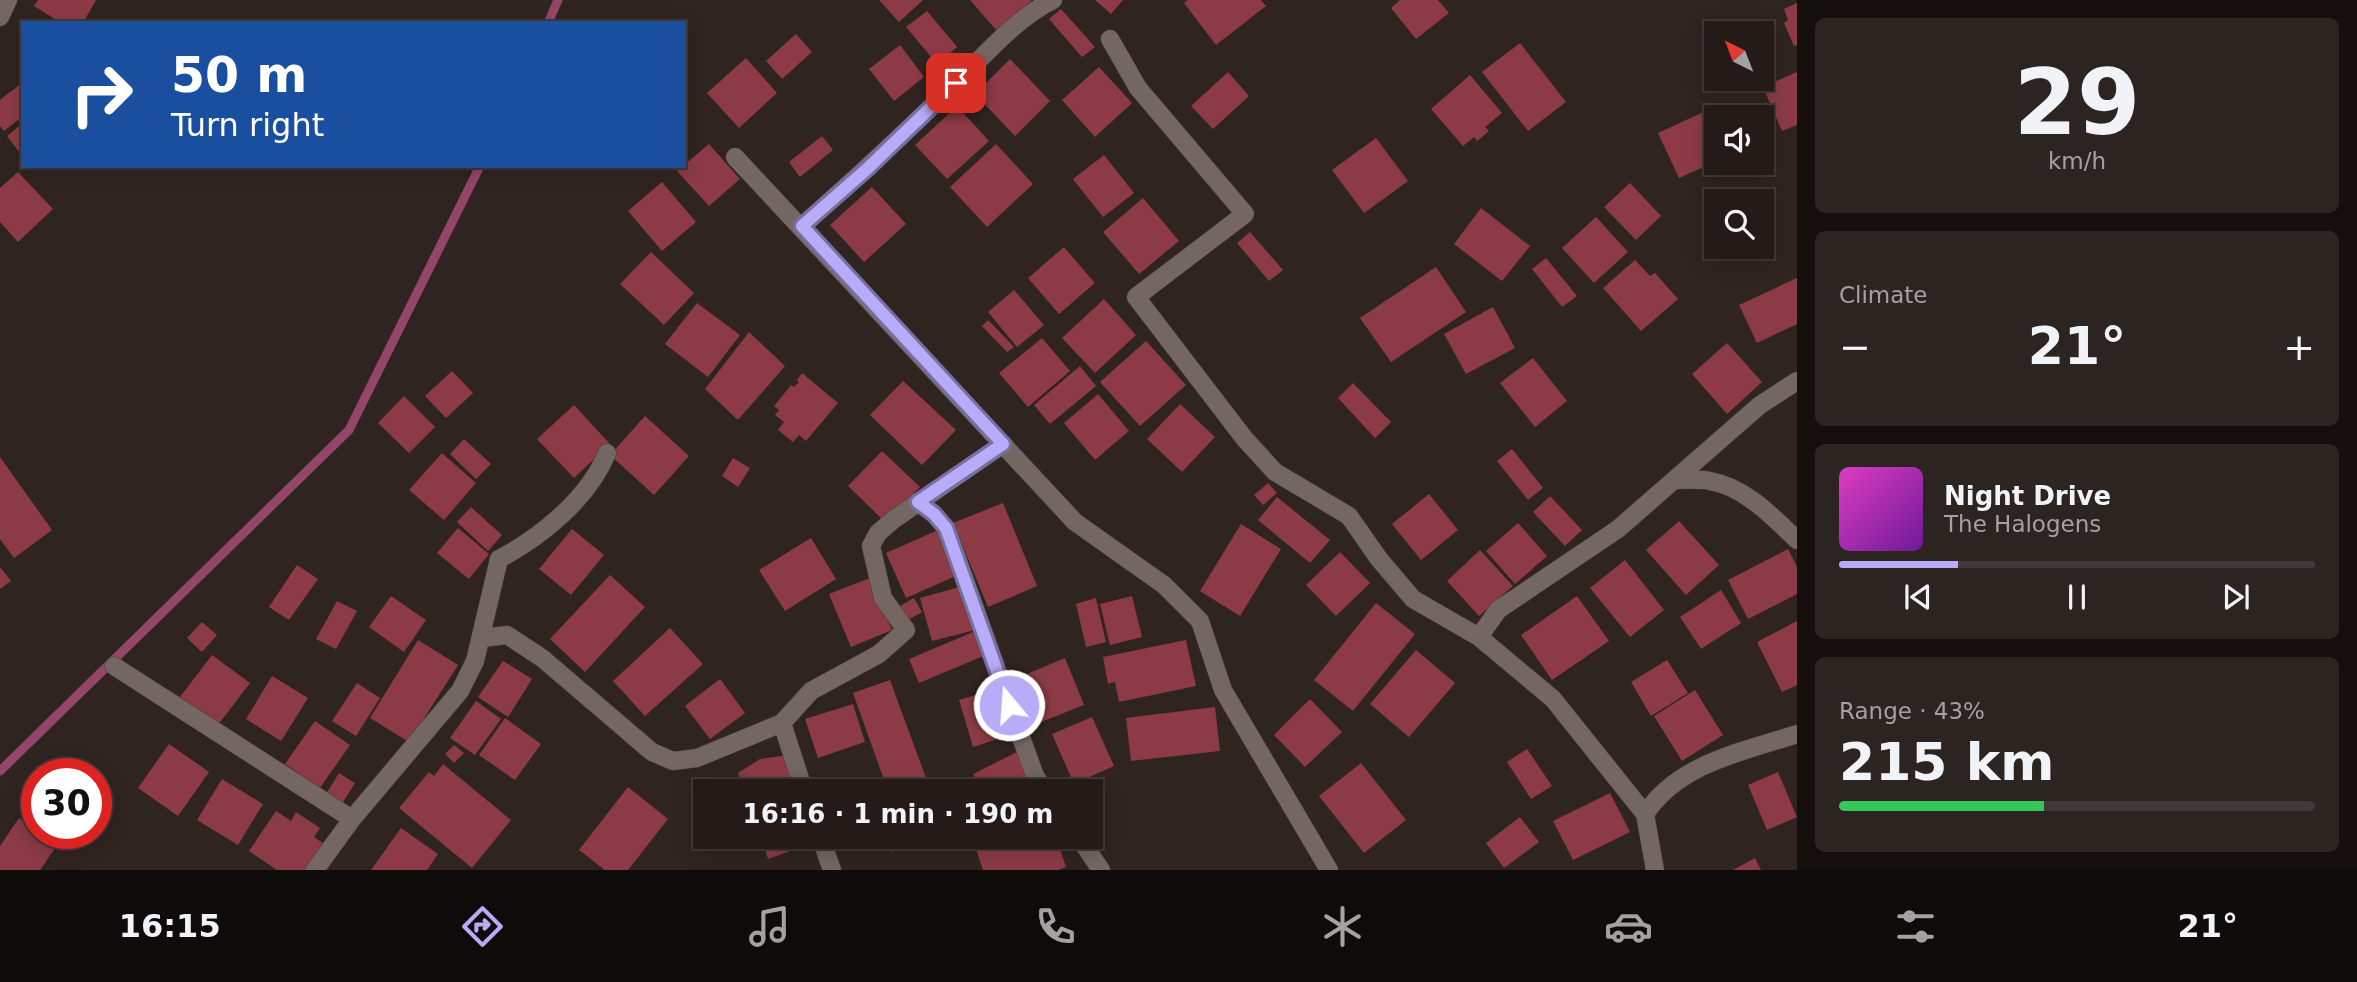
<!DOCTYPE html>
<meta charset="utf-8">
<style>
:root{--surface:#241b18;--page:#2c2421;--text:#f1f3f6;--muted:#a3a1a2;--line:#413937;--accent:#b8abf7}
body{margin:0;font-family:"DejaVu Sans",sans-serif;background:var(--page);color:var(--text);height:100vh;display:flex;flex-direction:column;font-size:26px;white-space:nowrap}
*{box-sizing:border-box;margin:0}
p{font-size:23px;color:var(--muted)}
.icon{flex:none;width:38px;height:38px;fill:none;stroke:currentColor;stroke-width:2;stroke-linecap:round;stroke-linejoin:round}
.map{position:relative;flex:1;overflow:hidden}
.sheet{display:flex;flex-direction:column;gap:18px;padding:18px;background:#140f0d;width:560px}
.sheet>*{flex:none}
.guide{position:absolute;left:21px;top:21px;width:665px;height:147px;border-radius:0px;box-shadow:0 4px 18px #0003,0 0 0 2px var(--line);background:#1a4fa0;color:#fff;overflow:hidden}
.needle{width:46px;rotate:318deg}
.tools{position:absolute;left:1704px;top:21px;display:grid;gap:14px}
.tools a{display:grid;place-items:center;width:70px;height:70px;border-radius:0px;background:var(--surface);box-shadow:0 4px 18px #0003,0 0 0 2px var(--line);font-size:35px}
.speed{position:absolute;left:21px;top:758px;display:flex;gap:14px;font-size:35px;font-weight:700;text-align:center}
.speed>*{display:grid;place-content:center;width:91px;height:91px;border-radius:50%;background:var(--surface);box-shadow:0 4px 18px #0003,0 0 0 2px var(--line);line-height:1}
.speed .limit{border:10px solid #d22;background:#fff;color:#111}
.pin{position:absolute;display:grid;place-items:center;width:60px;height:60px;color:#fff;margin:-30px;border-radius:14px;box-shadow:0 4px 10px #0006}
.me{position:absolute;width:77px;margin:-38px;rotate:342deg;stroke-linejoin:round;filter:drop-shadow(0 0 5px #0008)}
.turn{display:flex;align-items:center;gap:24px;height:147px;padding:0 35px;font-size:32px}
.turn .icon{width:91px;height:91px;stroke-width:2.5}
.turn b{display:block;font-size:49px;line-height:60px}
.big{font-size:52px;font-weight:700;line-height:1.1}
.sheet .card{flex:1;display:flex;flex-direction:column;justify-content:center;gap:10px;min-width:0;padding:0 24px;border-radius:10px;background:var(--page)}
.sheet .dial{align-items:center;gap:0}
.dial b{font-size:91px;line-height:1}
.song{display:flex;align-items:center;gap:21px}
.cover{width:84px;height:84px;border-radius:10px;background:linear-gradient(135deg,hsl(310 70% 55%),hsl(280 70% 35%))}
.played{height:7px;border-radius:4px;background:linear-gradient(90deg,var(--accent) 25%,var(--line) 25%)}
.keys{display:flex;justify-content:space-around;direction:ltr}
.heat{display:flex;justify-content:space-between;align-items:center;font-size:38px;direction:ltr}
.charge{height:10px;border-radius:5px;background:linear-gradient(90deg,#34c759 43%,var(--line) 0)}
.trip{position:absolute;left:693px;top:779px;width:410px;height:70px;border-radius:0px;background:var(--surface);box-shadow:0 4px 18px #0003,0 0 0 2px var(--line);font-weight:700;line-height:70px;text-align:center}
.menu{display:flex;height:112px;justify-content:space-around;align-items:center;background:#0e0b0a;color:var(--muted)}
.menu .icon{width:49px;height:49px}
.menu .active{color:var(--accent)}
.menu b{font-size:32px;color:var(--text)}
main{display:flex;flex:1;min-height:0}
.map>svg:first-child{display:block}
</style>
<main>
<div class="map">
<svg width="1797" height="870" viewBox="0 0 1797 870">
<rect width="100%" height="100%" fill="#302420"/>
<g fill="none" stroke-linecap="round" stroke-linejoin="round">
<!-- stream -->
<path stroke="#934669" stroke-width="9" d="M548,23L558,0
M0,771L349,430L480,166"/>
</g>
<!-- building -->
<path fill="#8c3b46" d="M38,0H96L83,23H61L34,6Z
M879,0H923L899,22Z
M970,0H1032L997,31Z
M1095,0H1123L1111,14Z
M1188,0H1261L1266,6L1216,45L1184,3Z
M1400,0H1438L1449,13L1416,39L1391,8Z
M1797,3V45L1794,46L1784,23L1788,20L1784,9Z
M1061,9L1095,47L1082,57L1049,19Z
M927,11L957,47L937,64L906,27Z
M796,34L812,52L782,79L766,61Z
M1520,43L1566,102L1528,131L1482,72Z
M900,45L924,77L894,101L869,69Z
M746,58L777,93L739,128L707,93Z
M1010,59L1050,101L1015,136L975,94Z
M1099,67L1132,103L1095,137L1062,100Z
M1771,70L1775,80L1750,90L1746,80L1762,79V73Z
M1228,72L1249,96L1213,129L1191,106Z
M1797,72V125L1782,131L1763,87Z
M1470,75L1502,113L1485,127L1489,131L1477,141L1474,137L1463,146L1431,109Z
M23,82V116L4,131L0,126V100Z
M957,106L989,141L947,179L915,145Z
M1710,109L1717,123V161L1679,178L1658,133Z
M23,123V157L7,136Z
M822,136L833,150L800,177L789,162Z
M1376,138L1408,181L1364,213L1332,170Z
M709,144L740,179L709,206L677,171Z
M996,144L1033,184L987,227L950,187Z
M1104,155L1134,193L1103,217L1073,179Z
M18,172L53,209L18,242L0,222V188Z
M662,182L696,222L662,251L628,211Z
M1630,183L1661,216L1636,240L1604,207Z
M872,187L906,224L864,262L830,225Z
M1143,198L1179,241L1139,274L1103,232Z
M1481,208L1530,246L1502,281L1454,244Z
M1596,217L1628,252L1594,283L1562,248Z
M1250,232L1283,270L1269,281L1237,243Z
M1064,247L1095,283L1059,314L1028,278Z
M651,252L694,293L664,325L620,284Z
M1546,258L1577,296L1562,307L1532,269Z
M1635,260L1650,276L1655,273L1678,299L1641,331L1603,288Z
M1436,267L1466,312L1391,362L1360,318Z
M1797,278V324L1757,343L1739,305Z
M1014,290L1044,325L1017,347L988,312Z
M1104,299L1136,335L1095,373L1062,338Z
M697,303L740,335L708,377L665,344Z
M1493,307L1515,348L1466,374L1444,334Z
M988,320L1014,347L1007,352L982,326Z
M749,332L785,366L738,420L705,389Z
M1042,338L1070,371L1028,407L999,373Z
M1146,341L1186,385L1140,426L1100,382Z
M1727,343L1762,382L1727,414L1692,374Z
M1533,358L1567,401L1535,427L1500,383Z
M1080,366L1096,386L1050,424L1034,405Z
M452,371L473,393L446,418L425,396Z
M802,373L838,403L806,441L799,435L793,442L778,430L784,422L775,415L779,410L774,406L791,385L794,387L799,382L797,380Z
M903,381L956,430L922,465L870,415Z
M1353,383L1391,422L1375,438L1338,398Z
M1098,394L1129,431L1095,460L1064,423Z
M404,396L435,427L409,453L378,423Z
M1180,404L1215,437L1182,472L1147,439Z
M574,405L610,444L574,478L537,439Z
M645,416L689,456L654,495L610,455Z
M464,439L491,464L476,479L450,454Z
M1512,449L1543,488L1528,500L1497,461Z
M882,451L920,487L885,522L848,486Z
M442,453L476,483L444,520L409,490Z
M0,457L52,530L14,558L0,539Z
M733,458L750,468L738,487L722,476Z
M1268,483L1277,493L1263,505L1254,495Z
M1429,494L1458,530L1421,560L1392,524Z
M1550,496L1582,530L1565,546L1533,512Z
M1277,497L1330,540L1310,563L1258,520Z
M1003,503L1037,586L988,607L953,523Z
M471,507L502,535L488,551L457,522Z
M1679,521L1719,565L1686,595L1646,550Z
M1518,523L1547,556L1515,584L1486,551Z
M1241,524L1281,549L1240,616L1200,591Z
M458,528L489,554L469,579L437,553Z
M572,529L604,555L571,595L539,569Z
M938,530L958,575L906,598L886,553Z
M811,538L836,579L785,611L759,570Z
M1788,549L1797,567V594L1748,619L1728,580Z
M1480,550L1513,586L1479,616L1447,581Z
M1340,552L1370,583L1336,616L1306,585Z
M1625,560L1664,610L1630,637L1590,588Z
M297,565L318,579L289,620L269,607Z
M0,567L11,581L0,589Z
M610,575L645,607L585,672L550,639Z
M870,578L892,630L851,647L829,594Z
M963,586L975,630L932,641L920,598Z
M1721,590L1741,623L1701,649L1680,617Z
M391,596L426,620L404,652L369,627Z
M1132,596L1142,637L1110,645L1100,604Z
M1577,596L1609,641L1552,680L1521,635Z
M914,598L922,612L908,620L900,606Z
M1096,598L1106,642L1086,647L1076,604Z
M337,601L357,611L336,649L316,639Z
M1376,603L1415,634L1353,711L1314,680Z
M1797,621V685L1782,692L1757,642Z
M202,622L217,635L202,652L187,638Z
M670,628L703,664L645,716L613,681Z
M978,630L988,654L919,683L909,659Z
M418,640L458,665L409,742L370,718Z
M1186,640L1196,686L1119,702L1115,682L1108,684L1103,657Z
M1416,650L1455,683L1409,737L1370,704Z
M212,655L250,683L218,725L180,697Z
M1065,658L1084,705L1041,722L1022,676Z
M1667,660L1688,693L1651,716L1631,682Z
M503,661L532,679L508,717L478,697Z
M272,676L308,698L281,741L246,719Z
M720,679L745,713L710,739L685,706Z
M890,680L926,778L888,791L853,693Z
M357,683L380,698L356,736L332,721Z
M999,688L1013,734L973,747L959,700Z
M1695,690L1723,735L1682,761L1654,716Z
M1310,699L1342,732L1305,767L1274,735Z
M476,701L501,719L475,755L450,738Z
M853,704L865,742L818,758L805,719Z
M1215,707L1220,751L1131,761L1126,718Z
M1092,717L1114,766L1074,784L1052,734Z
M505,718L541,744L515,780L479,755Z
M315,721L350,745L320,788L285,764Z
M169,744L209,772L178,816L138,788Z
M454,745L464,753L454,763L445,754Z
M1527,749L1552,786L1531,799L1507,762Z
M1017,752L1035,791H982L973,774Z
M788,755L800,791H744L738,773L760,759Z
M1361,763L1406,820L1364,853L1319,796Z
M443,764L511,820L472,868L399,808L429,772L434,776Z
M1778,772L1797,817L1767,830L1748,785Z
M339,773L355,783L342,804L326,794Z
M222,779L263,804L238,845L197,820Z
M628,787L668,819L628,870H605L579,850Z
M1610,793L1630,832L1573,860L1553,821Z
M276,811L291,821L296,812L320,828L314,837L327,846L310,870H277L249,851Z
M1520,817L1539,842L1504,868L1486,843Z
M19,818L37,829V833H42L58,844L40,870H0V846Z
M401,828L438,854L427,870H371Z
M761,836H816L818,841L768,859Z
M885,836H926L892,852Z
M1011,836H1056L1066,867L1058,870H983L976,849Z
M1755,858L1761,870H1733Z"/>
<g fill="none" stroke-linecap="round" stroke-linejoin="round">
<!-- minor casing -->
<g stroke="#483f3c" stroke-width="19">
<path id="minor" d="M0,17L8,0
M1110,39L1138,88L1245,214L1136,297L1244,438L1275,472L1349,516L1379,559L1413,599L1479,637L1553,699L1645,814
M735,157L1075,522L1164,585L1200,621L1223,690L1329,870
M802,226C853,181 903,135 952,87C981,59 1017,17 1053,0
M1677,480C1688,480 1700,479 1710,481C1745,487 1773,517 1797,540
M918,502L934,514L946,528L1035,776L1045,791
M1479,637L1498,610L1618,529L1760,405L1797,381
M482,638L507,635L542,658L652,752L673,761L697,758L782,723L811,691L879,654L906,630L883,598L871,546L878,533L893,520L1003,444
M114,666L352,819
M782,723L804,791
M820,836L832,870
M1078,836L1101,870
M315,870L352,819L460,691L475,661L499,559C541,537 589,498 607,453
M1655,870L1645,814C1679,763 1742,752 1797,734"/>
</g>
<!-- minor -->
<use href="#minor" stroke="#746662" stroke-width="18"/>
</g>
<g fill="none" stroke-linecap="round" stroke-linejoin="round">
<!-- route casing -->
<g stroke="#786fa1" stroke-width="18">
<path id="route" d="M956,83L867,169L802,226L1003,444L918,502L934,514L946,528L1009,705"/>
</g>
<!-- route -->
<use href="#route" stroke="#b8abf7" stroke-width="12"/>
</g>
</svg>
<div class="tools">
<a><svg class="needle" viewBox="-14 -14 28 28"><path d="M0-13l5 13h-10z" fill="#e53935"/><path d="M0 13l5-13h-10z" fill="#a3a1a2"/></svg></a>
<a><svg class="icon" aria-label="sound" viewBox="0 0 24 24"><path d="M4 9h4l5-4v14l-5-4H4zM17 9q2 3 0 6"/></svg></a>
<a><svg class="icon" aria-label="search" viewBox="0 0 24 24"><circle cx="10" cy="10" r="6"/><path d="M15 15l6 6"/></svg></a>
</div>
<div class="speed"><div class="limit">30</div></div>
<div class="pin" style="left:956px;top:83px;background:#d93025"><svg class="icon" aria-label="arrive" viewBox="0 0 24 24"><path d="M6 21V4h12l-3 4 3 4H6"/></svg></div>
<svg class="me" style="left:1009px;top:705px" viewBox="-20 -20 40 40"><circle r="17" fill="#b8abf7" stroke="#fff" stroke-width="3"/><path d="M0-11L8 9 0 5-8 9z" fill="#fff"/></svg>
<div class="trip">16:16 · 1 min · 190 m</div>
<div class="guide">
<div class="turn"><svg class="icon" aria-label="right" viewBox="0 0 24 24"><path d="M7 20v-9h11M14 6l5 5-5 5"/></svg><div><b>50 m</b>Turn right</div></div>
</div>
</div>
<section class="sheet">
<div class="card dial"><b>29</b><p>km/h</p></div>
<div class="card"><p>Climate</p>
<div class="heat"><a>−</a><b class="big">21°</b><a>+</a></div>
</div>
<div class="card">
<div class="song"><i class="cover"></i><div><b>Night Drive</b><p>The Halogens</p></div></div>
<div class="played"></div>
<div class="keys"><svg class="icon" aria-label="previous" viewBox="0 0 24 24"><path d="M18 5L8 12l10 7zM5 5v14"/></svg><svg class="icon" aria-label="pause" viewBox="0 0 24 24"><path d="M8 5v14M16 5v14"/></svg><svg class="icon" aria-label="next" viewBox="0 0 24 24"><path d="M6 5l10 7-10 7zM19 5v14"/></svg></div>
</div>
<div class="card"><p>Range · 43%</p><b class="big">215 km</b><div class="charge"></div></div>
</section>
</main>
<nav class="menu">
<b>16:15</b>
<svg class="icon active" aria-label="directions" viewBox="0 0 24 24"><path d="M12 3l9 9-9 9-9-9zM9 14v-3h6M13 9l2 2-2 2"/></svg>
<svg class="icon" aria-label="music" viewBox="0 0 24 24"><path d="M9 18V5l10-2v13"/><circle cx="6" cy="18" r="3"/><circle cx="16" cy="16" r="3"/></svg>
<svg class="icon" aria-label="phone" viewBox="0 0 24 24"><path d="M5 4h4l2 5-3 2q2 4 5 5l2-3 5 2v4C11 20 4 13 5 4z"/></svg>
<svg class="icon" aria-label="climate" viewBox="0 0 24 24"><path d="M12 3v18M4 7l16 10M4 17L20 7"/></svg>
<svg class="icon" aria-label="car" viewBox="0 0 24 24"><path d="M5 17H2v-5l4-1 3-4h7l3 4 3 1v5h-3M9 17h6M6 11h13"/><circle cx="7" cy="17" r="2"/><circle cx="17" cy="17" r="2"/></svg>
<svg class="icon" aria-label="filters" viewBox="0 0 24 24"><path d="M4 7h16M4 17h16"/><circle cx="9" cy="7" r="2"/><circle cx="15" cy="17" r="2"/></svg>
<b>21°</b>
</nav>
